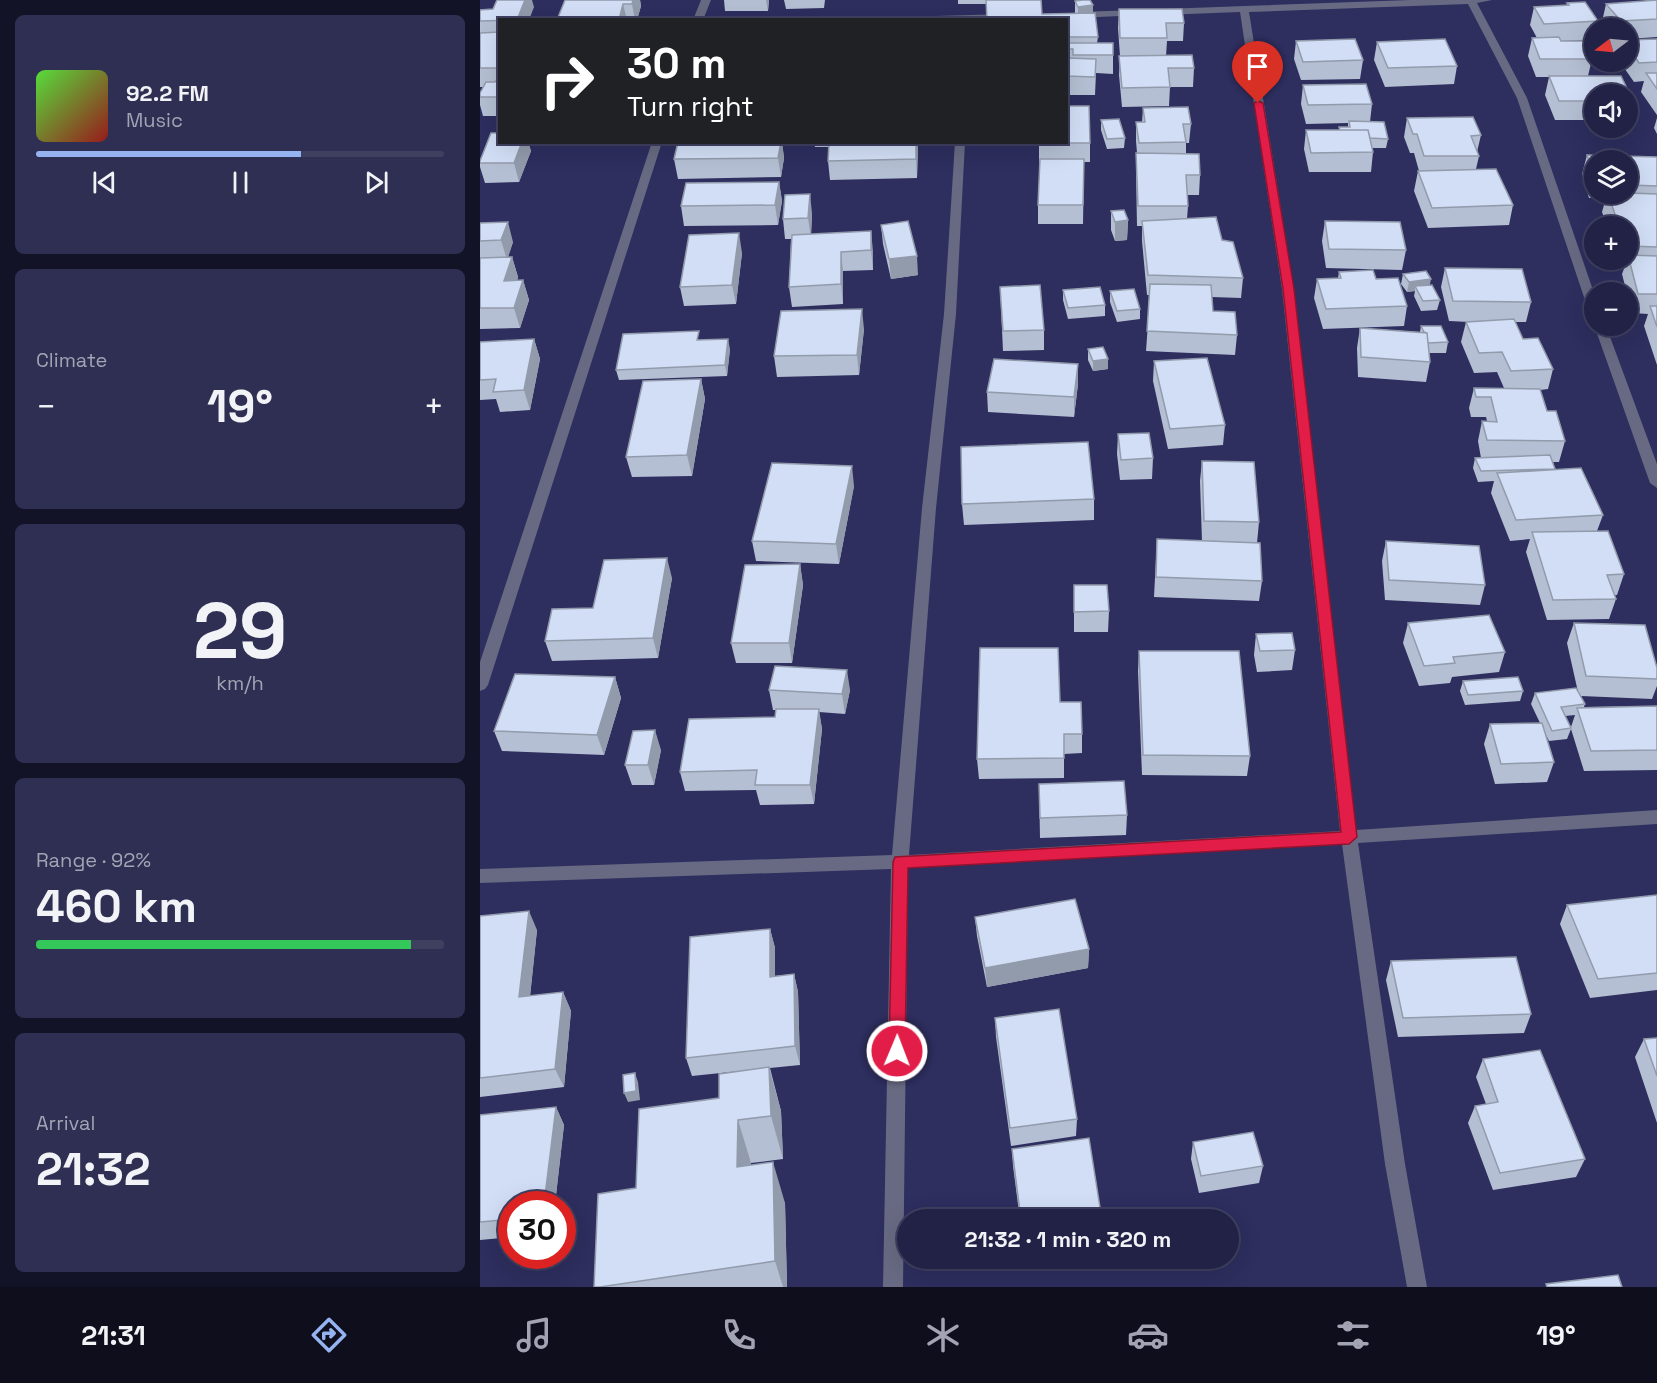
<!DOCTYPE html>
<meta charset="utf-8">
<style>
:root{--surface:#222247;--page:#2e2f52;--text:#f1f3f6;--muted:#a2a4b4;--line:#3f3f60;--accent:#95b2f1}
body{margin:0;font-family:"Space Grotesk",sans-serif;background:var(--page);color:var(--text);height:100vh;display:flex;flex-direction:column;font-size:22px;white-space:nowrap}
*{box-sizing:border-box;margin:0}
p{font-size:20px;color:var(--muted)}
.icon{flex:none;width:33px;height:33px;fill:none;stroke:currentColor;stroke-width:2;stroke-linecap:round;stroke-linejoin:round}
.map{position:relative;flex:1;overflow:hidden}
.panel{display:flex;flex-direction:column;gap:15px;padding:15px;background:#131327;width:480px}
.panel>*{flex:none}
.hud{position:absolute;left:18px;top:18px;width:570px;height:126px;border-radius:0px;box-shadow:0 6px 24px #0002,0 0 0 2px var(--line);background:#202124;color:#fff;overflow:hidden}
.needle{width:39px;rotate:254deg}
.buttons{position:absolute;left:1104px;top:18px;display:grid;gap:12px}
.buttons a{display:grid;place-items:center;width:54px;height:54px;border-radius:50%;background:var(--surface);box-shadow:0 6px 24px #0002,0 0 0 2px var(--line);font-size:30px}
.speed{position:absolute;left:18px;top:1191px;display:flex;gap:12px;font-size:30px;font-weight:700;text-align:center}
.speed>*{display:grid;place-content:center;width:78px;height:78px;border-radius:50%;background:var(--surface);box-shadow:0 6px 24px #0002,0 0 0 2px var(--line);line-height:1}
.speed .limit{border:9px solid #d22;background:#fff;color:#111}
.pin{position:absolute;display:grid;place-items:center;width:51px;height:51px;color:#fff;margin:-62px -26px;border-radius:50% 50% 50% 0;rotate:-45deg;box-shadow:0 0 6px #0007}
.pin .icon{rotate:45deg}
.me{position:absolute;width:66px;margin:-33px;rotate:1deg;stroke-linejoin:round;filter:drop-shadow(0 0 4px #0008)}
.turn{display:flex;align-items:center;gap:21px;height:126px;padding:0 30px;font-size:27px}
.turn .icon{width:78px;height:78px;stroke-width:2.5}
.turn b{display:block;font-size:42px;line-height:51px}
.big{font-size:45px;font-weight:700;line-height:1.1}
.panel .widget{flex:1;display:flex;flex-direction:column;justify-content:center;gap:9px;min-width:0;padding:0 21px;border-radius:9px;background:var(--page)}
.panel .dial{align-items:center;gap:0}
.dial b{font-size:78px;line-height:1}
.song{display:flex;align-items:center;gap:18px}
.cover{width:72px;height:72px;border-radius:9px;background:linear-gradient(135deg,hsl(110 70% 55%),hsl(0 70% 35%))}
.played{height:6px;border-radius:3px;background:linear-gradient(90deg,var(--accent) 65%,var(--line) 65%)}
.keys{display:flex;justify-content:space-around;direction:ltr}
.heat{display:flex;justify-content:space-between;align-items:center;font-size:33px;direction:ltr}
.charge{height:9px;border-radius:4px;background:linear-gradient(90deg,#34c759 92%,var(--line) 0)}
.trip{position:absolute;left:417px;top:1209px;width:342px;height:60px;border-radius:30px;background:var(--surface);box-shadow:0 6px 24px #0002,0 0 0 2px var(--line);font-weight:700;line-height:60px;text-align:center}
.dock{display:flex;height:96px;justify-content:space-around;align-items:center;background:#0e0e1c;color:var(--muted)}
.dock .icon{width:42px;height:42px}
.dock .active{color:var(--accent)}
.dock b{font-size:27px;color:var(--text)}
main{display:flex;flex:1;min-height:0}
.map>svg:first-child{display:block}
</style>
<main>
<section class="panel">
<div class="widget">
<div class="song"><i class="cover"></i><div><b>92.2 FM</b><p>Music</p></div></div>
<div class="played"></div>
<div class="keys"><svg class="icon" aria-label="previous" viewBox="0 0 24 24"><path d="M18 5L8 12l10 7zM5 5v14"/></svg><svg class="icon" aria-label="pause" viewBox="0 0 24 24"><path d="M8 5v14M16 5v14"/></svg><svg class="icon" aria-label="next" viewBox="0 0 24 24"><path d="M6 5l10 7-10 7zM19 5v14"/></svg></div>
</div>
<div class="widget"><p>Climate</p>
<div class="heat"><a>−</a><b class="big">19°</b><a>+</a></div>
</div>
<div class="widget dial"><b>29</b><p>km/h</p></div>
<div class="widget"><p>Range · 92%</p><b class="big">460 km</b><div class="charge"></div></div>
<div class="widget"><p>Arrival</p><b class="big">21:32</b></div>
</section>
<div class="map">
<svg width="1177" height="1287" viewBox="0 0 1177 1287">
<rect width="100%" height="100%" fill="#2e2e5f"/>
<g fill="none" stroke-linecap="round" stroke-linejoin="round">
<!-- minor -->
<path fill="#676a82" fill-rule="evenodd" d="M221,0H231L223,20H213Z
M930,0H1012L997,3L1047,98L1114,293V313L1108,309L1037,98L988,4L769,12L814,289L876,830L1177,810V824L878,843L925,1164L947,1287H927L905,1164L862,844L428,868L423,1287H403L411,869L0,883V869L412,855L442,508L464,314L475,142H485L476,314L456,508L429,855L860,831L802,289L760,12L683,15L678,12L683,9Z
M659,10L662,11V15L596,18L591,15L596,12Z
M527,14L532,17L530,19L416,20L420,17Z
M172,142H182L8,685L5,689L0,691V662Z
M1114,325L1126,326L1177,464V488L1170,483Z"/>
</g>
<!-- wall -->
<path fill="#b4bfd3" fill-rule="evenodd" d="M85,0H160L161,6L157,20H77Z
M244,0H289L288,11H245Z
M304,0H345L344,8L306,9Z
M478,0H561L562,14H595V1L613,5V13L618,37L617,43L633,55V74L616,73L615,95H586V20L506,4H478Z
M1177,0V37L1148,39V28H1127L1122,22L1126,4Z
M1105,2L1118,21L1116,28H1114L1113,40L1081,41H1104L1112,59L1108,76H1141L1153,101L1148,120V94H1114V120H1075L1065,95L1069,77H1056L1048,56L1052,38H1057L1050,25L1054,7L1086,6L1087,3Z
M54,7L20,20V116H3L0,105V93L4,87H0V10Z
M639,9L704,23L703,41H687L686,56L714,68L713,87H690L689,106L642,107L639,75L640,56L638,28Z
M1177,39V115L1161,92L1164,81L1154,82L1140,62H1148V40Z
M816,41L883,60L880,79L821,80L814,59Z
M897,42L977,66L974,84L905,87L894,60Z
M823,85L892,104L890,122L908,139L906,148H892L893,152L891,172H829L824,149L826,130H859V127H868V123L826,124L821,104Z
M663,108L711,124L709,143H706V154L720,175L719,195H707L708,206L707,219L742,240L763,278L761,298L732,297L733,311L757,335L755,355L666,351L670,295H667L662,241V226H657L656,173V153H657L656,141V122H662Z
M927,118L1001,135L997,152L999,156L996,169L1033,205L1029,225L948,228L934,191L938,171H939L934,153H930L924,137Z
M1177,118V134L1174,128Z
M621,120L645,138L644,148L627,149L621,130Z
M20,142H48L51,151L39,182L5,183L0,167V161Z
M198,142H302L304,158L301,177L198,179L194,159Z
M334,142H438L437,178L350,180L348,161L349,147H335Z
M559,142L610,143V162H604L603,224H558V205L560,162H559Z
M1107,155L1177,157V365L1164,326L1168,314L1152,313L1142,274L1145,266H1140L1138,260H1148V226H1127L1122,212L1126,198H1109L1102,174ZM1114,160H1148V194H1114Z
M299,182L302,201L298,225L204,226L201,206Z
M631,211L648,220L647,240L635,241L631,230Z
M332,213L331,234L393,251V270L363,271V304L312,307L309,287L311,239H305L303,219Z
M845,221L926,250L922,270L846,268L842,241Z
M0,223L33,242L28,257H32L38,277L37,281L43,280L49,300L40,328L0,329Z
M401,225L438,275L411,279L403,244Z
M262,253L256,304L204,306L200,287Z
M965,268L1051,302L1046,322H1035L1043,339L1073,369L1068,389L1060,390L1067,411L1085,441L1079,462H1073L1075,469L1123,515L1117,531L1144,574L1137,595H1134L1136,599L1129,619L1067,620L1046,552L1050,539L1030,541L1011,493L1014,481L998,482L993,468L995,458H1001L998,441L1002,421H1007L1006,417H991L989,408L994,388H1024L1017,372L994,373L981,342L986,322H989L969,321L961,287Z
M859,272L896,279L927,306L924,326L843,329L834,298L837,279L858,278Z
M923,274L950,285L960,300L957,310L941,311L934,296L935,291L927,292L921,284Z
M520,287L564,330V350L523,351Z
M583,290L625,305V316L588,319L583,300Z
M630,291L660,309V319L637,322L630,302Z
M941,326L968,342L966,353H949L950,362L946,382L878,377L877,348L880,328L940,332Z
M384,329L379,375L297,377L294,356Z
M54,339L60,359L50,410L20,412L16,399L0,400V342Z
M220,340L250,349L247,376L139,380L136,370Z
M608,349L628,359V369L613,371L608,360Z
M674,361L745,425L743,445L688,449L673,381Z
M221,379L225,399L212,476L152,477L146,457Z
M598,384L594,417L508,412L507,392Z
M638,434L673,458L672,479L640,480L637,454Z
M722,461L779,522L777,543L727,541L782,581L779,601L674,597L677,539L722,541L720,481Z
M374,486L359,564L276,561L272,541Z
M614,499V520L484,525L482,504Z
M906,541L1005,585L1000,605L905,600L902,561Z
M320,564L323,585L312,663H256L251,643Z
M192,578L178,658L72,661L65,641L113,608Z
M594,585L629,611L628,632H594Z
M928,623L1025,652L1019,672L972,677L970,683L939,686L923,643Z
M1094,623L1177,668V686L1172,699L1101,696L1105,704L1104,707L1177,706V770L1104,771L1091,729L1087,739L1069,741L1065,733L1074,762L1067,782L1015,784L1004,744L1010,724L1060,723L1051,704L1055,693L1098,692L1087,643ZM1095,715L1091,727L1085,716Z
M776,634L815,650L812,670L777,672L774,655Z
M659,651L770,756L767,776L662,775L658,671Z
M135,677L141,698L124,755L22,751L14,731Z
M983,681L1043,691L1040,701L985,705L980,691Z
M289,690H370L365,714L339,712L342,729L334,804L280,805L276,790L205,791L200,772L295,717L296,710H293Z
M580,702L602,734V753L584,754V778L499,779L497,759Z
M181,750L174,785H152L145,765Z
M559,784L647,815L646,835L560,838Z
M1177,895V990L1110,998L1080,924L1087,905Z
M0,916L57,930L50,996L83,992L91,1011L84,1087L0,1097Z
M495,917L609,949L608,968L507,987L497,936Z
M290,929L295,948V976L314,974L318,992L320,1065L290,1068L301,1111L303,1159L271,1163V1165L305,1203L307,1287H114L239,1098L260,1071L212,1076L206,1058Z
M911,961L1051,1014L1044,1033L918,1037L906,980Z
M515,1018L597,1119L596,1136L531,1146L516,1037Z
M1177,1038V1123L1155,1057L1164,1039Z
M1003,1059L1105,1159L1096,1177L1013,1190L988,1123L995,1106L1006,1104L996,1077Z
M76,1107L84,1125L75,1204H32V1237L0,1240V1115Z
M713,1142L783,1166L779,1183L719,1193L711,1159Z
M532,1149L622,1220H540L533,1166Z
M544,1258H623L546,1269Z"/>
<!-- shaded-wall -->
<path fill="#929bac" d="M45,0H52L54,7L49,20H37Z
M153,0H160L161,6L157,20H155L152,4Z
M286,0H289L288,11Z
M143,4L147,20H139Z
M613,5V24L598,25V7Z
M42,142H48L51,151L39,182L34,163Z
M301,142H302L304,158L301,177L298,158Z
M436,142H438V147L437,178L436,159Z
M299,182L302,201L298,225L295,205Z
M330,194L332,213L331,238L328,218Z
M648,220L647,240L635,241V222Z
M28,222L33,242L27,260L21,240Z
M391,231L393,251V270L391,250Z
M259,233L262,253L256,304L252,285Z
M361,252L363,271V304L361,284Z
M437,256L438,275L411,279L409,259Z
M32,257L38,277L30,301L24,281Z
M951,279L949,289L935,286V291L927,292L929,282Z
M43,280L49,300L40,328L34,308Z
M382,309L384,329L379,375L377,355Z
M54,339L60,359L50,410L44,390Z
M248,339L250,349L247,376L245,365Z
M628,359V369L613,371V361Z
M598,364V384L594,417V397Z
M221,379L225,399L212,476L207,455Z
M372,466L374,486L359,564L356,544Z
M187,558L192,578L178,658L173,638Z
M320,564L323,585L312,663L309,643Z
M367,670L370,690L365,714L362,694Z
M135,677L141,698L124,755L117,735Z
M339,709L342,729L334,804L330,785Z
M175,730L181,750L174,785L168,765Z
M49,911L57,930L48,1016L39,997Z
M290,929L295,948V995L290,977Z
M609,949L608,968L507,987L505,968Z
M314,974L318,992L320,1065L315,1046Z
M83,992L91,1011L84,1087L75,1069Z
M289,1067L301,1111L303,1159L291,1116Z
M155,1073L158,1082L160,1100L148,1102L144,1093Z
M76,1107L84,1125L75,1204H64Z
M258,1120L271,1163V1208L257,1167Z
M293,1162L305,1203L307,1287H303L295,1261Z"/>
<!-- building -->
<path fill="#d1def5" stroke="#929bac" stroke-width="1.5" d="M17,0H45L37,20L0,21V10L13,9Z
M85,0H153L152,4H143L139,20H77Z
M506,0H561L562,14L615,13L618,37H586V20H507Z
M603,0H610L613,5L598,7L595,1Z
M1177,0V19L1141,21L1126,4Z
M1105,2L1118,21L1064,24L1054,7L1089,5L1087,3Z
M639,9H702L704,23H686L687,38H640Z
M260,17V20H226V19Z
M20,32V68H0V33Z
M1079,37L1081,41H1104L1112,59H1060L1052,38Z
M875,39L883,60L823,62L816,41Z
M965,39L977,66L908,68L897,42Z
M1177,39V62L1159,63L1148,46V40Z
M586,43H633V55H593V49H586Z
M712,55L714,68H688L690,87L642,88L639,56Z
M586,58L616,59L615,77L586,76Z
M1166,73H1177V89Z
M1069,76H1141L1153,101H1148V94H1114V101H1079Z
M18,78H20V97H0V93L6,82H15Z
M886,84L892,104L828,105L823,85Z
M586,106H609L610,143H559L586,142Z
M708,107L711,124H703L706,142L659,143L656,122H665L663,108Z
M993,117L1001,135L991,136L999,156H944L937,134H933L927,118Z
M639,119L645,138L627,139L621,120Z
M869,121L904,122L908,139L890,138L888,130H860L859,127H870Z
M826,130H888L893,152L831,153Z
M11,133H20V142H42L34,163H0V161Z
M198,142H301L298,158L194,159Z
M349,142H436V159L348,161Z
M656,153L719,154L720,175H706L708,206H658Z
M1107,155L1177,157V186L1150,185L1148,179V160H1114V178Z
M560,159H604L603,205H558Z
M1016,169L1033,205L952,208L938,171Z
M299,182L295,205L201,206L206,183Z
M1148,193L1177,194V247L1148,246V226H1139L1128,194Z
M330,194L328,218L303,219L305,195Z
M644,210L648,220L635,222L631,211Z
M736,217L742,240L753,242L763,278L668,275L662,221Z
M428,221L437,256L409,259L401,225Z
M845,221L920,222L926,250L849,249Z
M28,222L21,240L0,241V223Z
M391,231V250L361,252V284L309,287L312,235Z
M259,233L252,285L200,287L209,235Z
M1148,255L1177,256V294H1158Z
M32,257L24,281L43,280L34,308H0V258Z
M965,268L1042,269L1051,302L973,301Z
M893,270L896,279L918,278L927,306L846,309L837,279L861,278L859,272Z
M946,271L951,279L929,282L923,274Z
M670,284L731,285L733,311L755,312L757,335L667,331Z
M560,285L564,330L523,331L520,287Z
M952,285L960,300L943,301L935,286Z
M620,287L625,305L588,308L583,290Z
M654,289L660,309L637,311L630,291Z
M1170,306H1177V327Z
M382,309L377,355L294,356L301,311Z
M1034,319L1043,339L1058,338L1073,369L1031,371L1022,352L999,353L986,322Z
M941,326H961L968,342L948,343L947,333L944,332Z
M880,328L947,333L950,362L881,357Z
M219,331L217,340L248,339L245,365L136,370L143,334Z
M54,339L44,390L13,392L16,379L0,380V342Z
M623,347L628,359L613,361L608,349Z
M727,358L745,425L690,429L674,361Z
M514,359L598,364L594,397L507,392Z
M221,379L207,455L146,457L163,381Z
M994,388L1060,389L1067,411H1076L1085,441L1007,440L1002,421L1017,422L1011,397H996Z
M669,433L673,458L641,460L638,434Z
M608,442L614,499L482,504L481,447Z
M1070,455L1075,469L1001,471L995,458Z
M722,461L774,462L779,522L724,521Z
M292,463L372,466L356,544L272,541Z
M1101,468L1123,515L1036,520L1017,473Z
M1128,531L1144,574L1127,575L1136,599L1073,600L1052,532Z
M677,539L780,543L782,581L676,577Z
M906,541L999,546L1005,585L909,580Z
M187,558L173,638L65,641L72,609L113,608L124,560Z
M320,564L309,643H251L265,565Z
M594,585H627L629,611L594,612Z
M1009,615L1025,652L973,657L975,663L944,666L928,623Z
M1094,623L1165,625L1177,668V679L1106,676Z
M812,633L815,650L780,651L776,634Z
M500,648H578L580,702H601L602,734H584V758L497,759Z
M659,651H759L770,756L663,755Z
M295,666L367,670L362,694L289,690Z
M35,674L135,677L117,735L14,731Z
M1038,677L1043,691L988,695L983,681Z
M1096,688L1105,704L1081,707L1091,728L1072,731L1055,693Z
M1177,706V750L1111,751L1097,708Z
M296,709H339L330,785H275L277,770L200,772L209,719L295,717Z
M1062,723L1074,762L1021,764L1010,724Z
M175,730L168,765H145L153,731Z
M644,781L647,815L560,818L559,784Z
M1177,895V973L1118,979L1087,905Z
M595,899L609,949L505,968L495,917Z
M49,911L39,997L83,992L75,1069L0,1078V916Z
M290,929V977L314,974L315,1046L206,1058L210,937Z
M1036,957L1051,1014L923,1018L911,961Z
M579,1009L597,1119L530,1128L515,1018Z
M1177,1038V1076L1164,1039Z
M1060,1050L1105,1159L1020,1173L995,1106L1018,1102L1003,1059Z
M289,1067L291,1116L258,1120L257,1167L293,1162L295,1261L120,1287H114L118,1194L156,1188L159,1109L239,1098V1074Z
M155,1073L156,1091L144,1093L143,1075Z
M76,1107L64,1204H32V1219L0,1222V1115Z
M773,1132L783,1166L721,1176L713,1142Z
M609,1138L622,1220H541L532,1149Z
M1138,1275L1142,1287H1067L1066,1284Z"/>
<!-- route -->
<path fill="#e11d48" stroke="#92132f" stroke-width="1.5" d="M778,101L783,103L814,289L877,837L869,844L428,868L425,1051L423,1056L417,1058L411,1056L409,1051L413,862L415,857L861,832L803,289L774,103Z"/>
</svg>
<div class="buttons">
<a><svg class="needle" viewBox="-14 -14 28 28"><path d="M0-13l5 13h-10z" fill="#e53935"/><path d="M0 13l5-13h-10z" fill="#a2a4b4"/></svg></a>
<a><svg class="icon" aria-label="sound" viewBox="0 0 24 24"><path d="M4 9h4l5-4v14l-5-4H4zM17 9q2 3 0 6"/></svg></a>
<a><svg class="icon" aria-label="layers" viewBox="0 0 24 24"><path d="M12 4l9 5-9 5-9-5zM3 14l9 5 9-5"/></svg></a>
<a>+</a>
<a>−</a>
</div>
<div class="speed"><div class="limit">30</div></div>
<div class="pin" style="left:778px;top:103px;background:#d93025"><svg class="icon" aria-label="arrive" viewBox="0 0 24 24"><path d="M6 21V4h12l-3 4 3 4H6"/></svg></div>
<svg class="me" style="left:417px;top:1051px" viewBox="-20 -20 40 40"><circle r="17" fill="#e11d48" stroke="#fff" stroke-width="3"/><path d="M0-11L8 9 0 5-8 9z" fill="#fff"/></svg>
<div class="trip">21:32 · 1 min · 320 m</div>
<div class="hud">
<div class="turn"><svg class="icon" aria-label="right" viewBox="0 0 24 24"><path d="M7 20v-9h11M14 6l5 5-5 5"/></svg><div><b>30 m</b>Turn right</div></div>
</div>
</div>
</main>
<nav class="dock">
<b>21:31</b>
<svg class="icon active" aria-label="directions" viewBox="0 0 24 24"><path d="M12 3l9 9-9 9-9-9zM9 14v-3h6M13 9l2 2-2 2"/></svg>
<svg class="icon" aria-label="music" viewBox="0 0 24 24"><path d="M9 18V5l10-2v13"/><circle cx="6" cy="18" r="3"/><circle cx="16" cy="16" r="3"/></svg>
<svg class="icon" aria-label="phone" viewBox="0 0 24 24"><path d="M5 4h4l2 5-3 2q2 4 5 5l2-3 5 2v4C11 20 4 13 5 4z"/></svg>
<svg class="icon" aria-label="climate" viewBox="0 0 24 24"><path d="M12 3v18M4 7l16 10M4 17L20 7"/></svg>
<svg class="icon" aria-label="car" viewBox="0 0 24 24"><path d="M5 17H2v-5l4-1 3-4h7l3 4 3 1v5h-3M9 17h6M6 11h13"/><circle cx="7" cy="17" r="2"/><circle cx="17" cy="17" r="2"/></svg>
<svg class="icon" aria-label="filters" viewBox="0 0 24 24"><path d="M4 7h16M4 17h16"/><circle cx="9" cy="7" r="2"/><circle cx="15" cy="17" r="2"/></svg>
<b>19°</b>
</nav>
